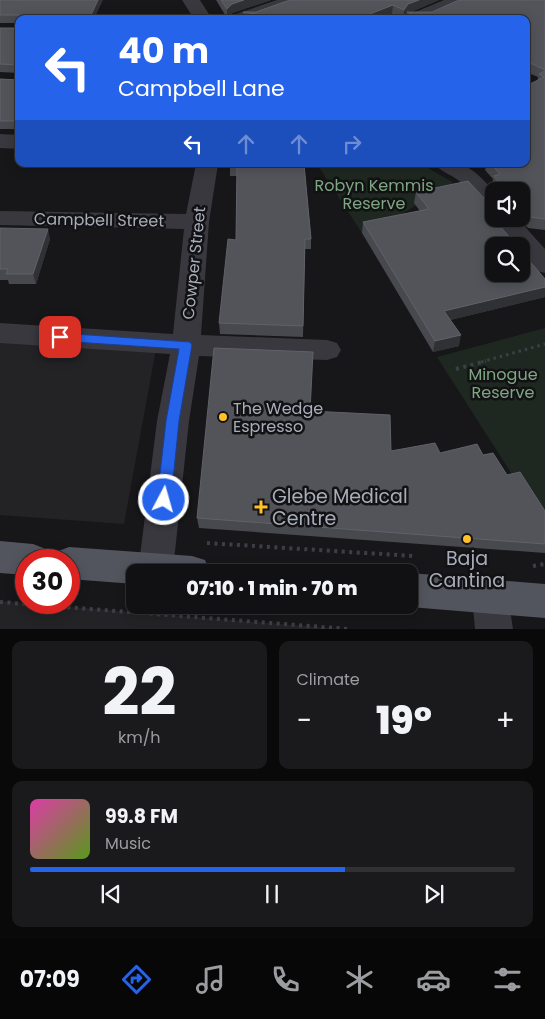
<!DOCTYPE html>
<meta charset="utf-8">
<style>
:root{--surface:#111113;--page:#1a1a1c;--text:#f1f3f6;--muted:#9c9da0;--line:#303133;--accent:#2563eb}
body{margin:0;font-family:Poppins,sans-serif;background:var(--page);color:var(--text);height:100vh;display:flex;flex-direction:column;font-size:19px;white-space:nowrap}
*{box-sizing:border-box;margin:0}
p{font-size:16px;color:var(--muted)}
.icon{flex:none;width:28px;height:28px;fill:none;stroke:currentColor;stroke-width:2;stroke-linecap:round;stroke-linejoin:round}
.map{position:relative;height:629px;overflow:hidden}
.side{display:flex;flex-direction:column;gap:12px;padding:12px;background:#09090a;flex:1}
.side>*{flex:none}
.hud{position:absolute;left:15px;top:15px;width:515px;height:152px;border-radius:10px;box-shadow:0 2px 12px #0003,0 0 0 1px var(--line);background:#2563eb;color:#fff;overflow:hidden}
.fabs{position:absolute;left:485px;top:182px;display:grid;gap:10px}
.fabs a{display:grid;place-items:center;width:45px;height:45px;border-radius:10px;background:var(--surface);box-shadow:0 2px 12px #0003,0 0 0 1px var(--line);font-size:25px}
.speed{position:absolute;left:15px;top:549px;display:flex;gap:10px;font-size:25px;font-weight:700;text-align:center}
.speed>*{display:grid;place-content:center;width:65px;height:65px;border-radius:50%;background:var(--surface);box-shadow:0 2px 12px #0003,0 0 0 1px var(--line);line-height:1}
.speed .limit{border:8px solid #d22;background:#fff;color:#111}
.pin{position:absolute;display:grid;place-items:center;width:42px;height:42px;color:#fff;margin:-21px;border-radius:10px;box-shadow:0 2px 8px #0006}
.me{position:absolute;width:55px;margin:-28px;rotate:6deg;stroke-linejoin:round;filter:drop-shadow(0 0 4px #0008)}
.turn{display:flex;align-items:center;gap:18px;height:105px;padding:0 20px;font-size:22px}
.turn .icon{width:65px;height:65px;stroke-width:2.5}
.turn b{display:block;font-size:35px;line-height:42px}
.lanes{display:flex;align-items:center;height:48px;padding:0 20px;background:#0003;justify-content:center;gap:25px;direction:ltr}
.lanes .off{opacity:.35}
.big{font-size:38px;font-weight:800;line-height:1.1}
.side .card{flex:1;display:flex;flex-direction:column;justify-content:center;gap:8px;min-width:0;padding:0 18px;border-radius:10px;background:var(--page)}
.side .dial{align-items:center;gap:0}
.dial b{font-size:65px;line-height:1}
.song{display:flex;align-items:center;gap:15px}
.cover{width:60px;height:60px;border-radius:8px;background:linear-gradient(135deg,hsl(320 70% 55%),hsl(90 70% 35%))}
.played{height:5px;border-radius:2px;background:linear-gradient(90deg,var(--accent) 65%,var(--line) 65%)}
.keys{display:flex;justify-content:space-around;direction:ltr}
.heat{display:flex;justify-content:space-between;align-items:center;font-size:28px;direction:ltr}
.side .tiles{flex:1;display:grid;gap:12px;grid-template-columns:1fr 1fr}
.card:last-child{grid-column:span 2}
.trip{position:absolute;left:126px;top:564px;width:292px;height:50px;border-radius:10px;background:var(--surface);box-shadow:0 2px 12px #0003,0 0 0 1px var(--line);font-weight:800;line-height:50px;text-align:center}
.tab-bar{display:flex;height:80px;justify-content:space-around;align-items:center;background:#070708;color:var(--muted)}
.tab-bar .icon{width:35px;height:35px}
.tab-bar .active{color:var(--accent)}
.tab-bar b{font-size:22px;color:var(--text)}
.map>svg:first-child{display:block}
</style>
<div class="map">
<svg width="545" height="629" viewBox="0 0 545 629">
<rect width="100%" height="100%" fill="#171719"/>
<!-- built -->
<path fill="#232326" d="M0,333L156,349L124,524L0,515Z
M0,601L342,629H347H0Z"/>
<!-- green -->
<path fill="#1e2820" d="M317,164H421L454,183L364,236Z
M545,328V526L437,357Z"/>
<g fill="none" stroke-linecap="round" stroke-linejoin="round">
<!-- path-far1 -->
<path stroke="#3d3f46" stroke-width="3" stroke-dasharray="2.5 4" stroke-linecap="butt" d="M481,362L545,344"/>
<!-- path -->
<path stroke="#3d3f46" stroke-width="4" stroke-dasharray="3 4.5" stroke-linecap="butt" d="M456,369L486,361
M207,543L413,556
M533,566L545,564
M0,602L348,629"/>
<!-- minor -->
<path fill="#38383e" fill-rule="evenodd" d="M182,0H200L212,19H194Z
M277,0H302L299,4L256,19H230L233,15Z
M444,0H468L465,4L430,19H405L408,15Z
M0,134L19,135V149L0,148Z
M196,164H218L209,222L201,335L327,340L337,343L341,350L337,357L327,360L199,356L189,421L173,570L172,572H138L157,421L170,354L0,343V323L173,334L184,229L0,225V211L186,214Z
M435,164C468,162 472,168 494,191V213C477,209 471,190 458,180C450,174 441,172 435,164Z
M494,218L518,219L545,249V273L536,271L521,254V246H515L496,224Z
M490,579L503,584L508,596L513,629H475L472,596L477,584Z"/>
<!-- major -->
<path fill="#53555e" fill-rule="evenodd" d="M0,541L33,544L46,549L51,560H26V575L0,573Z
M69,547L192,556L205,560L210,572H135V584L69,579V560H52L56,552Z
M410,573L545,584V618L410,607L405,605H410Z"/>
</g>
<!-- wall -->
<path fill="#48494e" d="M0,0H103L19,19V129H0V79L19,80V73L0,72V28H19V23H0Z
M216,0H271L232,13L227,18Z
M439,0L411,12H432L545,0V230L528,228L520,219H521V191H496L492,186L493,179L485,170L487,164H526L538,77L526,72V19H406L407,14L404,19H402L392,14L379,19H243V12H256Z
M230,164H304L311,239V249H305L303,337L220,334L219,323L236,240L237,176H230Z
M416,192L484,198L494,203V219H495V220L545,279V297L450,320L459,346L433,352L362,233L363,222L420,211L414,203Z
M0,228L50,239L36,284H9L8,280H0Z
M310,411L391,451L483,455L507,475L545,511V553L199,528L197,518Z"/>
<!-- shaded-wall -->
<path fill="#303134" d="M98,0H103L94,19H89Z
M244,0H271L232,13L227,18V9L232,4Z
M419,0H439L409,13L407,12V14L403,19L404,10L408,4Z
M393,5L392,14L379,19H357Z
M48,229L50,239L36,284L33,274Z
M545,287V297L442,322L444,311Z
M461,335L459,346L433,352L435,341Z"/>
<!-- building -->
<path fill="#53545a" stroke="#606269" d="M0,0H98L89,19H19V121H0V79L19,80V65L0,64V28H19V15H0Z
M221,0H244L232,4L227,9Z
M290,0H419L408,4L404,10L393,5L357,19H288L243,12H256Z
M459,0H545V70L526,61V19H422L407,12H432Z
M545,71V219L531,217L521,207V191H498V181L494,176L500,174L491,164H526V86L544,77L539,74Z
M230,164H304L311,239H305L303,326L219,323L228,239L236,240L237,166L230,165Z
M468,181L484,198L494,203V213L488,212L517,246H494V274H521V251L545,279V287L444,311L461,335L435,341L363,222L429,209L416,192Z
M0,228L48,229L33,274H6L8,269H0Z
M214,348L313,352L310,411L390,415L391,451L435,443L440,453L477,444L483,455L493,453L507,475L520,472L545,511V544L197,518Z"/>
<!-- route -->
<path fill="#2563eb" stroke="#184099" d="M60,333L190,342L192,345L179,421L171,500L169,505L164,506L159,505L157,500L166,421L179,349L60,341L54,337Z"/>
<!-- markers -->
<g fill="#ffc029" stroke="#121214" stroke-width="2">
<circle cx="223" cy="417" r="5"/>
<path d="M258.5 499.5h5v5h5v5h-5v5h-5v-5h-5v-5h5z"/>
<circle cx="467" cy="539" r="5"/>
</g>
<g text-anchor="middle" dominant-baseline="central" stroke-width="5" stroke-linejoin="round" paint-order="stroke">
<!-- park labels -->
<g font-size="16" fill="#7ea682" stroke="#121214">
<text x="374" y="185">Robyn Kemmis<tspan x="374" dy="18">Reserve</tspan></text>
<text x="503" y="374">Minogue<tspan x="503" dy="18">Reserve</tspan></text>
</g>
<!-- street labels -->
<g font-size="16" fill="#a8adba" stroke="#121214">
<text transform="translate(99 220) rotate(1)">Campbell Street</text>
<text transform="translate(194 263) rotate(-84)">Cowper Street</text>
</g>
<!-- poi labels -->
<g font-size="16" fill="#a8adba" stroke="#121214" text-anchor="start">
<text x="233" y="408">The Wedge<tspan x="233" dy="18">Espresso</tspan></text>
</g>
<!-- near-poi labels -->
<g font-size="19" fill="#a8adba" stroke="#121214" text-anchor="start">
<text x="272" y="496">Glebe Medical<tspan x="272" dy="22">Centre</tspan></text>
<text x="467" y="558" text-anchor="middle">Baja<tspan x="467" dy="22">Cantina</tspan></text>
</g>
</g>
</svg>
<div class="fabs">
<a><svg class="icon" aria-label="sound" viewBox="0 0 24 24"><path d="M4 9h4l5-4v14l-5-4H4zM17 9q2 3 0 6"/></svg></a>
<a><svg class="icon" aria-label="search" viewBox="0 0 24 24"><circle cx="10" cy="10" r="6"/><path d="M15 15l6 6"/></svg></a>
</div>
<div class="speed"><div class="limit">30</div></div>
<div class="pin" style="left:60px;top:337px;background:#d93025"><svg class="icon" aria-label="arrive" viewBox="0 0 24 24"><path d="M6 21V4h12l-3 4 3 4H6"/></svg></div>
<svg class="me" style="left:164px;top:500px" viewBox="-20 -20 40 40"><circle r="17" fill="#2563eb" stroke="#fff" stroke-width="3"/><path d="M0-11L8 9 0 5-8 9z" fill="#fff"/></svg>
<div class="trip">07:10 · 1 min · 70 m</div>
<div class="hud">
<div class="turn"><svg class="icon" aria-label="left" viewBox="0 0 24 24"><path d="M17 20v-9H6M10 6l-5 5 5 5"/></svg><div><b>40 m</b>Campbell Lane</div></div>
<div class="lanes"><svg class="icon" aria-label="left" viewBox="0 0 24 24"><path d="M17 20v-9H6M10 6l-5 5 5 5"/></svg><svg class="icon off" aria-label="ahead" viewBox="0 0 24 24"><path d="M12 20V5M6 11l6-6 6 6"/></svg><svg class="icon off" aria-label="ahead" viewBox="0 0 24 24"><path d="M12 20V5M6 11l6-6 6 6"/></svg><svg class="icon off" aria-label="right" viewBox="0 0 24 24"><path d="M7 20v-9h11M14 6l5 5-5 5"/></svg></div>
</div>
</div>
<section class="side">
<div class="tiles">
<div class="card dial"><b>22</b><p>km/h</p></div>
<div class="card"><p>Climate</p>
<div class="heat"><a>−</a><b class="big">19°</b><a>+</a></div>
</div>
<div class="card">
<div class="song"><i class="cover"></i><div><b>99.8 FM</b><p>Music</p></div></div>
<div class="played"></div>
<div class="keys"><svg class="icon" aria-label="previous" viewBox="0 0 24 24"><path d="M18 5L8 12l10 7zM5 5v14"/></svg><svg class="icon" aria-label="pause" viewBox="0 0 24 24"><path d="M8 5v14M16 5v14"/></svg><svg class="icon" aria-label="next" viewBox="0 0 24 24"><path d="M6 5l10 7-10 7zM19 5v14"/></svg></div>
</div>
</div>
</section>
<nav class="tab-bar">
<b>07:09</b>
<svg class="icon active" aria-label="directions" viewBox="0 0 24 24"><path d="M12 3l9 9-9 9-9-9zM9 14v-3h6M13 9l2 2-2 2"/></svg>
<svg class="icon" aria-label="music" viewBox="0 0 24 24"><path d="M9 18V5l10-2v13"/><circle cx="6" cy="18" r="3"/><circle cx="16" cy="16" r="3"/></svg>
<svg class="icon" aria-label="phone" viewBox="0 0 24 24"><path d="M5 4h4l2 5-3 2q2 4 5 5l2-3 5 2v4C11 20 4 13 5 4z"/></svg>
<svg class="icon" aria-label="climate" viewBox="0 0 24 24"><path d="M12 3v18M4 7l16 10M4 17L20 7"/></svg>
<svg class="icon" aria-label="car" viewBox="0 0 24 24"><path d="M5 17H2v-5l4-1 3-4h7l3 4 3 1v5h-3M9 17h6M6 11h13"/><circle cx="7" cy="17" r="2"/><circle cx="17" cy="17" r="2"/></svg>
<svg class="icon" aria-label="filters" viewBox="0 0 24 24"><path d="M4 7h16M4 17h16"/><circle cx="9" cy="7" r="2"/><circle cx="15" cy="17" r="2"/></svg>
</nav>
